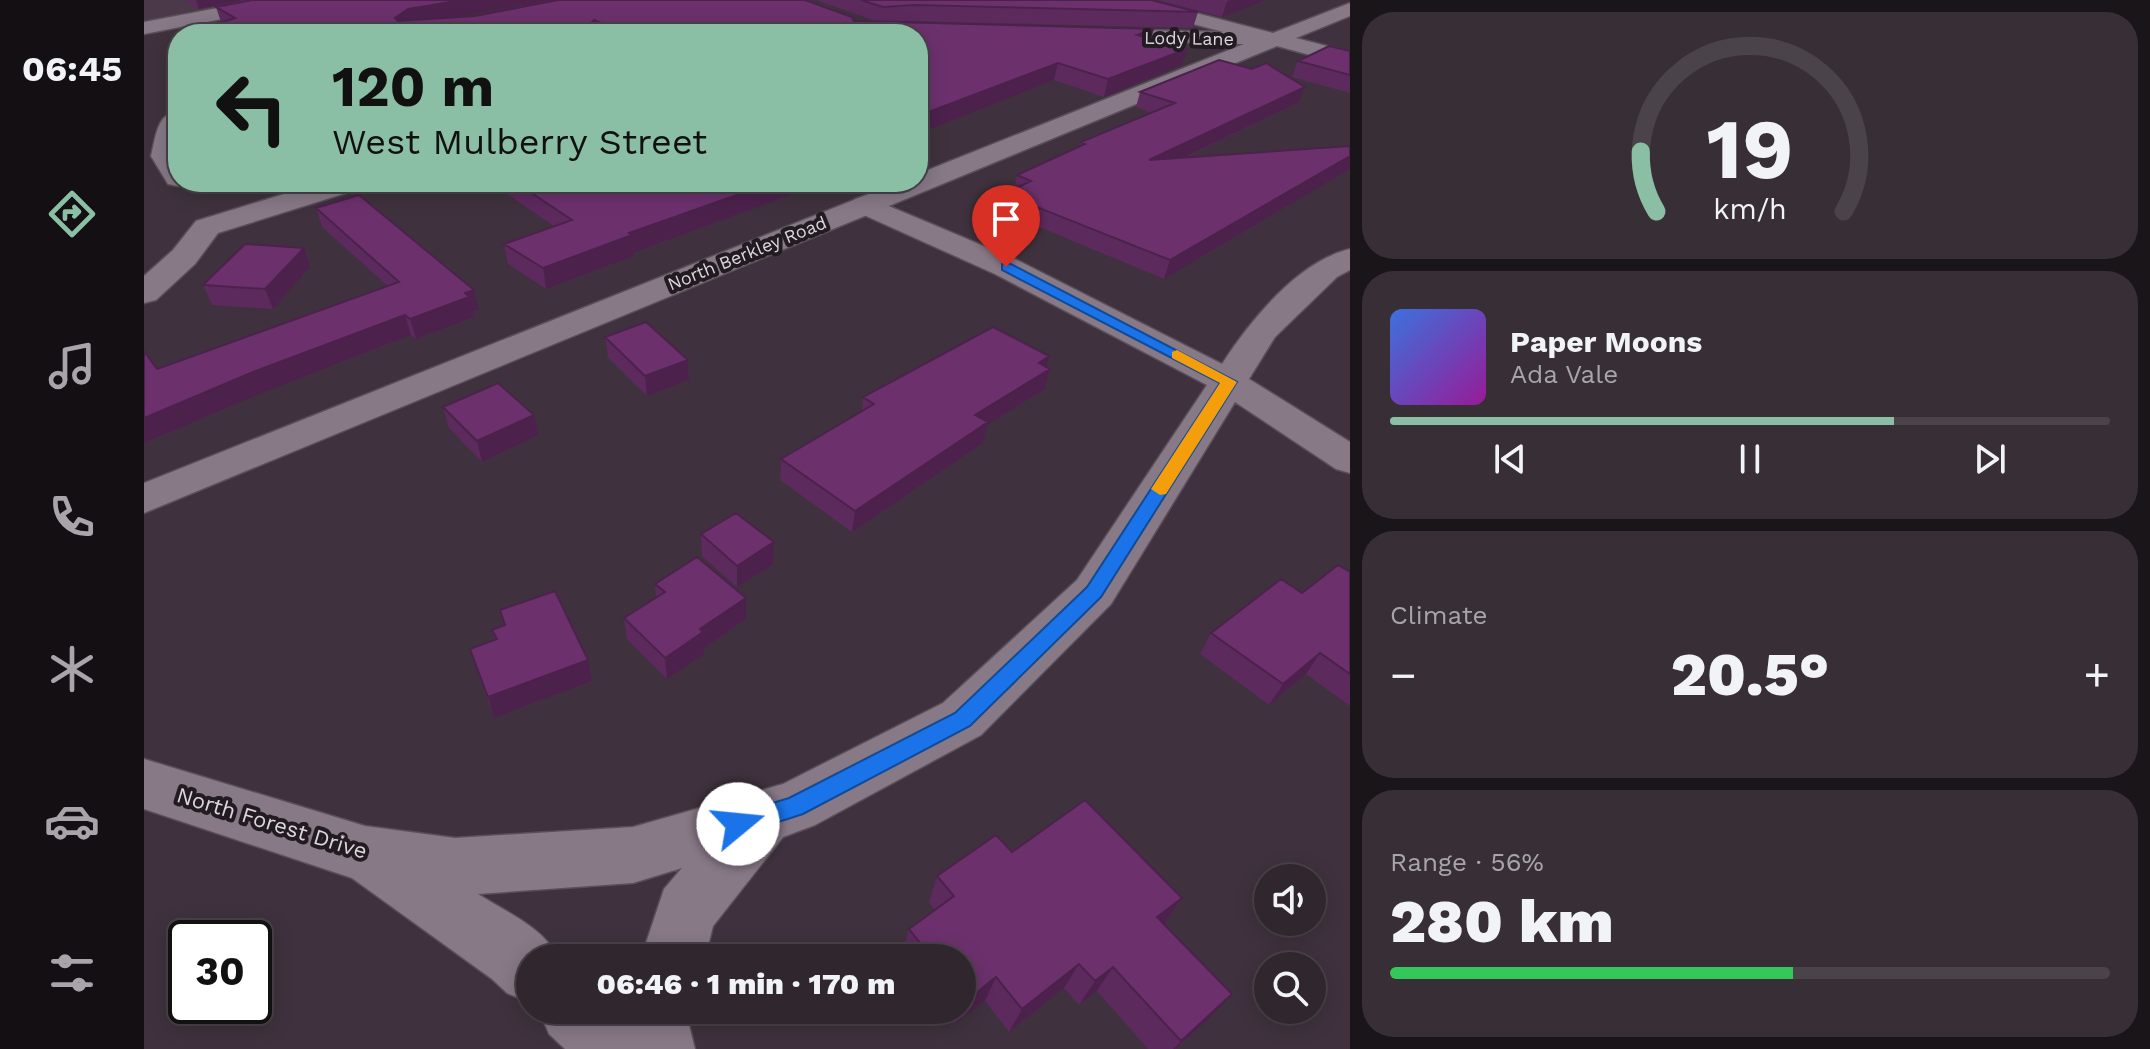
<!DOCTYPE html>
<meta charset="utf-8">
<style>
:root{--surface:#2f262e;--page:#372e36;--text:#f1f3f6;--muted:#a7a5aa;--line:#4a434a;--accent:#8abfa5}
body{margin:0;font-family:"Work Sans",sans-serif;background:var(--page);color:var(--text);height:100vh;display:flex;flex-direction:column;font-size:30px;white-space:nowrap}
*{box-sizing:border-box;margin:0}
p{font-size:26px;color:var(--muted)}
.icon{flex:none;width:44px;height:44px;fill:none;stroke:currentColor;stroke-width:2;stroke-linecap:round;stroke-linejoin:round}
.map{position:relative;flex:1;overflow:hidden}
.panel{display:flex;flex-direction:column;gap:12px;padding:12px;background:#1a1519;width:800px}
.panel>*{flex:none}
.hud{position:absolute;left:24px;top:24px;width:760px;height:168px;border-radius:32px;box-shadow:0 4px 20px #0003,0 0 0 2px var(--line);background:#8abfa5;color:#111;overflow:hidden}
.tools{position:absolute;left:1110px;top:864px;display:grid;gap:16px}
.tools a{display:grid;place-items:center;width:72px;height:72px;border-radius:50%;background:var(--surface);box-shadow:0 4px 20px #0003,0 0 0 2px var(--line);font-size:40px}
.speed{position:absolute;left:24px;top:920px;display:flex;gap:16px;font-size:40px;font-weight:700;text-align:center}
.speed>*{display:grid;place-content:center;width:104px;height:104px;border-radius:50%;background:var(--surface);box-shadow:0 4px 20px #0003,0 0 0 2px var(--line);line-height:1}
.speed .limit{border:4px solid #111;border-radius:12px;background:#fff;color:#111}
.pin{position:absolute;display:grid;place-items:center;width:68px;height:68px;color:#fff;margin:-82px -34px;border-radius:50% 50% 50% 0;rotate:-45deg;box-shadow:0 0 8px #0007}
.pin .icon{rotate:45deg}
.me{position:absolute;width:88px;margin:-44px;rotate:73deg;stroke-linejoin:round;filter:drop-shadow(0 0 6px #0008)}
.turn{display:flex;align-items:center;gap:28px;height:168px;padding:0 32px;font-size:36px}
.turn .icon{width:104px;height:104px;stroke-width:2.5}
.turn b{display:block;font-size:56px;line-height:68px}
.big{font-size:60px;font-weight:800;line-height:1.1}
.panel .card{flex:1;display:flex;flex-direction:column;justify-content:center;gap:12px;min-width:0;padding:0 28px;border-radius:32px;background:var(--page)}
.panel .dial{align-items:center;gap:0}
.dial svg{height:208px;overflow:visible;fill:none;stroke:var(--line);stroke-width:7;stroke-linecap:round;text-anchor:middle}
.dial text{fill:var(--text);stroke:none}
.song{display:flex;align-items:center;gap:24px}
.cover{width:96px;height:96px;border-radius:12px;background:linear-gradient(135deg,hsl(220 70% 55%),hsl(300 70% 35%))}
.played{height:8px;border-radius:4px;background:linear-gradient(90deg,var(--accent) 70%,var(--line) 70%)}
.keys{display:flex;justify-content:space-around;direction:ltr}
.heat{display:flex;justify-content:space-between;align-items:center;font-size:44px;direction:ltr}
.charge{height:12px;border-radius:6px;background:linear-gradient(90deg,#34c759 56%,var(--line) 0)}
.trip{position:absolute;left:372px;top:944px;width:460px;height:80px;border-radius:40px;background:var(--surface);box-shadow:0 4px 20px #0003,0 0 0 2px var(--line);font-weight:800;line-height:80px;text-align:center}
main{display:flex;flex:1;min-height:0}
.tabs{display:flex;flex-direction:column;width:144px;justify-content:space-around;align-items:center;background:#130f12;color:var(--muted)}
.tabs .icon{width:56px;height:56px}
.tabs .current{color:var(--accent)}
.tabs b{font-size:36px;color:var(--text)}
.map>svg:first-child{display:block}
</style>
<main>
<nav class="tabs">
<b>06:45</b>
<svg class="icon current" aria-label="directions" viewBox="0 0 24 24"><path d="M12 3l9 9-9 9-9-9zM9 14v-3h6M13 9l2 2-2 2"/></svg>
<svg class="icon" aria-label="music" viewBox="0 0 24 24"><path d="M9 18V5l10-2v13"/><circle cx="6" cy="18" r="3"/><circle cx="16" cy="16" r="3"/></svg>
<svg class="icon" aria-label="phone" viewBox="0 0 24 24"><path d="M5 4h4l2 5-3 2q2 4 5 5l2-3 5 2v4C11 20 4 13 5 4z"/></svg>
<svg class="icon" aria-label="climate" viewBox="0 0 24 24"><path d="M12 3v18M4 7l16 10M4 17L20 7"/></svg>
<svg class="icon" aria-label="car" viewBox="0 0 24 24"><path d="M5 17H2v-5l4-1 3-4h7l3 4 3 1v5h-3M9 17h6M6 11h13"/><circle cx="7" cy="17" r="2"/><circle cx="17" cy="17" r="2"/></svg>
<svg class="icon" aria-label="filters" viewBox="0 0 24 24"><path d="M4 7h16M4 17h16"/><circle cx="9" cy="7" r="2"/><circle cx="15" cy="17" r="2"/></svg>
</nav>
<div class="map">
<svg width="1206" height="1049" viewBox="0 0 1206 1049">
<rect width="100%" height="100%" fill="#3f323e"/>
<!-- built -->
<path fill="#4b394a" d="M0,0H146L0,28Z"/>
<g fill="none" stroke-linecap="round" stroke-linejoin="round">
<!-- minor casing -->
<g stroke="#594f59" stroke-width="3">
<path id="minor" d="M116,0H155L146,6L0,34V22Z
M949,29L1130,33L1140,39L1130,45L942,39L939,35Z
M34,110V182H45L34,186L24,184L7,156C12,137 12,115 34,110Z
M179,182H222L218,188L74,233L51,264L12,300L0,303V276L29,250L52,221Z
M721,196L873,260L1078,364C1106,321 1154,261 1206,249V270L1193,277L1131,337L1105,379L1206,442V473L1192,469L1091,402L967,604L837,735L671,825L639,837L569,926L561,958H497L520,889L538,868L489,883L334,894C360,911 401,928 414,958H386V1003L363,993L348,979L208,878L0,809V759L221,826L311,838L489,827L639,784L799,703L933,580L1063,385L851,274L711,211L707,205L711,199Z
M395,1010H549L545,1025L551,1049H421L405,1034Z"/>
</g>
<!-- tertiary casing -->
<g stroke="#594f59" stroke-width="3">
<path id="tertiary" d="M971,0H1002L1129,33L1206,3V16L1152,38L1206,52V66L1133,46L0,513V483L755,182H774V174L1110,40L973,4Z"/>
</g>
<!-- minor -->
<use href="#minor" fill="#887987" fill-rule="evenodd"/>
<!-- tertiary -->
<use href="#tertiary" fill="#887987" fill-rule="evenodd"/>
</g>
<!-- wall -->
<path fill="#5d2a5e" d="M40,0H100L55,9Z
M108,0H408L311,17L734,22L672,0H1007L1054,12L1049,28L768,21L751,22L1007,39L1038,65L960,97L910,80L774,134V34H45L77,22L72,7Z
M1014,0H1122L1078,17Z
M1206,51V93L1148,77L1154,61Z
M996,92L1155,102L1041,158L1206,146V169L1020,279L857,211L860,194L870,189L873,175L936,147L937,142L1008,113L992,107Z
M345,182H682L489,253L490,256L402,289L364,264L360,244L410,226Z
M172,208L335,310L329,312L330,317L272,339L267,335L118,393L0,443V351L13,369L244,286L178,227Z
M166,267L129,309L68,305L59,285Z
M461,337L544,360L545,380L503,396L464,357Z
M902,367L906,369L901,389L843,425L839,443L708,532L636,480L637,459L718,411L719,397Z
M299,407L394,435L338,462L305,428Z
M557,534L630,542L629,564L593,587L558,556Z
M1206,572V706L1162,674L1125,705L1056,654L1067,633Z
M511,584L602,598V619L560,648V654L523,679L483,639L480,618L512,598Z
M356,610L448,681L350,718L326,649L351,640L348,630L360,625Z
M868,852L1038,898L1020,924L1066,1018L1031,1049H1004L953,991L935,1005L920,988L865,1032L841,1001L811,1024L801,1010H818V958H761L758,954L765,929L791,910L785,902L793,876Z"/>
<!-- shaded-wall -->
<path fill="#4c224c" d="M52,0H100L55,9Z
M319,0H408L267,25L255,34L251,18L264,9Z
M1087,0H1122L1078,17L1083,1Z
M450,20L452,34H437Z
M1010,29L1005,45L993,35Z
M1043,49L1038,65L960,97L964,79Z
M914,63L910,80L774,134V116Z
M1161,87L1155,102L1000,177L1005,160Z
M1206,156V169L1020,279L1026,260Z
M629,182H682L489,253L490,256L402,289L399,268L485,233Z
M160,248L166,267L129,309L121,289Z
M330,290L335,310L329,312L330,317L272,339L266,319Z
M261,315L267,335L118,393L0,443V418L109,372Z
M905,356L901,372L906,369L901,389L843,425L839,443L708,532L711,511L895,363Z
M544,360L545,380L503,396L501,376Z
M390,415L394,435L338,462L333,441Z
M630,542L629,564L593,587V566Z
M602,598V619L560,648V654L523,679L521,658L556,629Z
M1176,653L1162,674L1125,705L1139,684Z
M444,660L448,681L350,718L344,697Z
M1038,898L1020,924L1013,917Z
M935,964L920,988L865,1032L878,1009Z
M969,967L953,991L935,1005L951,981Z
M852,977L841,1001L811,1024L822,1001Z
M1088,994L1066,1018L1031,1049H1029Z"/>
<!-- building -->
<path fill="#6c316d" stroke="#4c224c" stroke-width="2" d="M108,0H319L264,9L251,18L254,21L331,16L414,0H661L708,17L710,21L1010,29L993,35L1043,49L964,79L914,63L774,116V34H484L450,20L437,34H45L91,18L72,7Z
M717,0H1007L1054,12L770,5L739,7Z
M1185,46L1206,51V75L1154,61Z
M1075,60L1108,69L1122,63L1161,87L1005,160L1206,146V156L1026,260L860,194L887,181L873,175L941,144L937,142L1031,103L996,92Z
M371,182H629L485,233L488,235L399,268L360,244L428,220Z
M215,195L330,290L321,293L325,297L266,319L261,315L109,372L0,418V351L13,369L255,282L172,208Z
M101,244L160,248L121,289L59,285Z
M502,322L544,360L501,376L461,337Z
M849,327L905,356L895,363L906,369L831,415L844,422L711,511L637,459L730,404L719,397Z
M354,383L390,415L333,441L299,407Z
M592,513L630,542L593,566L557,534Z
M553,557L602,598L556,629L559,632L521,658L480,618L521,592L511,584Z
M1194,565L1206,572V674L1176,653L1139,684L1067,633L1137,579L1158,593Z
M411,591L444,660L344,697L326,649L353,639L348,630L361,625L356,610Z
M941,800L1038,898L1013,917L1088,994L1037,1041L969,967L951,981L935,964L878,1009L852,977L822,1001L818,996V958H788L765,929L810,896L793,876L852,835L868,852Z"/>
<!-- route -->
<path fill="#1a73e8" stroke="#114b97" stroke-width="2" d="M858,264H867L1093,382L957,597L826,726L659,814L594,835L586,831L582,824L586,816L645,798L811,713L943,587L1076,383L858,270Z"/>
<!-- slow -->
<path fill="#f59e0b" d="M1033,350L1093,382L1022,494L1016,495L1007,489L1076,383L1028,358V352Z"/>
<g text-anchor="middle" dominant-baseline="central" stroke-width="8" stroke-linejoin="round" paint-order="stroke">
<!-- far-street labels -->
<g font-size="18" fill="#ded6de" stroke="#221c22">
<text transform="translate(1045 38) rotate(1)">Lody Lane</text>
<text transform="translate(603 253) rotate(-22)">North Berkley Road</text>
</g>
<!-- street labels -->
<g font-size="22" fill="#ded6de" stroke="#221c22">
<text transform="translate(128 823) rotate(17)">North Forest Drive</text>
</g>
</g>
</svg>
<div class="tools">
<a><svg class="icon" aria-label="sound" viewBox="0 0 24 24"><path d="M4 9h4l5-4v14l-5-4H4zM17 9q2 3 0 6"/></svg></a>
<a><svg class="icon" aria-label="search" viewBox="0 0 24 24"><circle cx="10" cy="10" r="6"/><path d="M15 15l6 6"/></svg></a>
</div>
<div class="speed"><div class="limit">30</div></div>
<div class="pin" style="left:862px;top:267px;background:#d93025"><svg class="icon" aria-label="arrive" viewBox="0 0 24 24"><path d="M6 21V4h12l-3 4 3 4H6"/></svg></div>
<svg class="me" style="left:594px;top:824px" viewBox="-20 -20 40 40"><circle r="19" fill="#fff"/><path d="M0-13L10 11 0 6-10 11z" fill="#1a73e8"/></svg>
<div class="trip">06:46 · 1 min · 170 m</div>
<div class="hud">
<div class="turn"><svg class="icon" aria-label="left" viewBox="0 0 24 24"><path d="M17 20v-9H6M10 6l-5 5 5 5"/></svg><div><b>120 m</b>West Mulberry Street</div></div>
</div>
</div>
<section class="panel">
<div class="card dial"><svg viewBox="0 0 100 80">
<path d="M14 69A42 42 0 1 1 86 69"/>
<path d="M14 69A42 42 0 0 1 8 46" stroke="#8abfa5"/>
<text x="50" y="56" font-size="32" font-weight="700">19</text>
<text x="50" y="72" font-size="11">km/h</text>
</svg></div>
<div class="card">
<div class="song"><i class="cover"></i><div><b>Paper Moons</b><p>Ada Vale</p></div></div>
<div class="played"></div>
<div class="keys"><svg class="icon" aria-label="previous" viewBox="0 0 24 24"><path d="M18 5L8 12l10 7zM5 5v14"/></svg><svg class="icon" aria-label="pause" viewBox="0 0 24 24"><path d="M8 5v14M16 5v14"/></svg><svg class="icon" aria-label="next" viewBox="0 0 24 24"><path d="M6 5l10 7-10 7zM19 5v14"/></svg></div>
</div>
<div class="card"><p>Climate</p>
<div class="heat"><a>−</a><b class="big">20.5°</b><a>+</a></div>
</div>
<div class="card"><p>Range · 56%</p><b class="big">280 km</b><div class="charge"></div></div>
</section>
</main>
